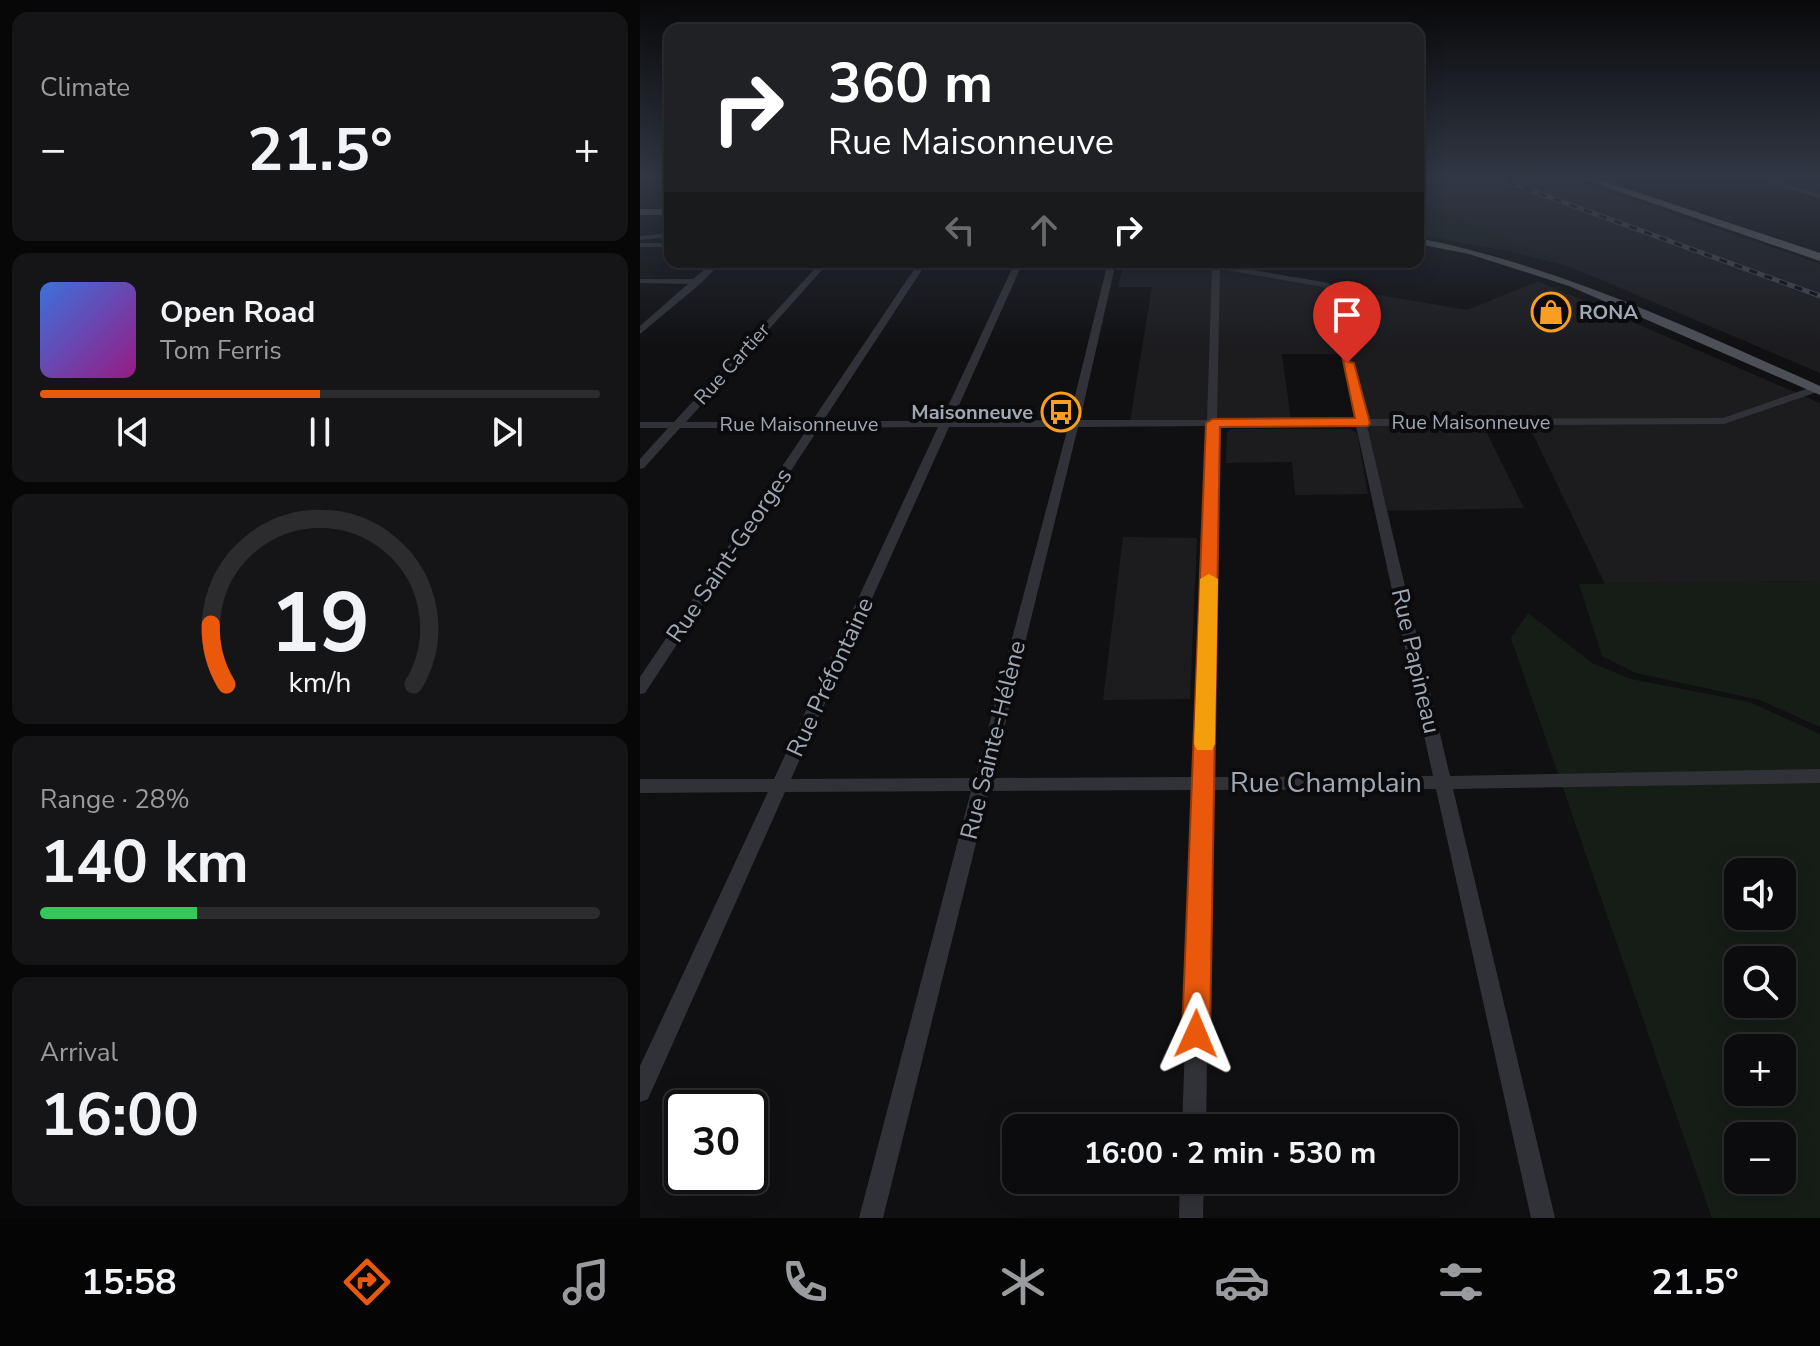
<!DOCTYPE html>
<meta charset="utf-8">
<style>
:root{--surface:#0c0c0e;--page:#151517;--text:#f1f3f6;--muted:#9a9b9e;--line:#2c2c2e;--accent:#ea580c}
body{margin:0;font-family:"Nunito Sans",sans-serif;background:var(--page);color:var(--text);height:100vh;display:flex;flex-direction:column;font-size:30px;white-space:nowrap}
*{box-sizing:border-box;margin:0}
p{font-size:26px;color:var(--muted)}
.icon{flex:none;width:44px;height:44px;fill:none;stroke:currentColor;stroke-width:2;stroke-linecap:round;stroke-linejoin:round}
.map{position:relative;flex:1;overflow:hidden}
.panel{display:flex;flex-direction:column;gap:12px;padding:12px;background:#070708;width:640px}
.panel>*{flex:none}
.guide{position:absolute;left:24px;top:24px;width:760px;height:244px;border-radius:16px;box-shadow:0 4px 20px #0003,0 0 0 2px var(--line);background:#202124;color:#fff;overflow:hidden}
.buttons{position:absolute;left:1084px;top:858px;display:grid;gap:16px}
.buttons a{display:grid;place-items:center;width:72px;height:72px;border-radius:16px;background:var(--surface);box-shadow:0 4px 20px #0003,0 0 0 2px var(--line);font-size:40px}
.speed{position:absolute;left:24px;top:1090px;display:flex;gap:16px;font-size:40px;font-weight:700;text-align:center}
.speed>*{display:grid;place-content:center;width:104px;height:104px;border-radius:50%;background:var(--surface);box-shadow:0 4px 20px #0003,0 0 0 2px var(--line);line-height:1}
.speed .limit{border:4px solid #111;border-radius:12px;background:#fff;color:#111}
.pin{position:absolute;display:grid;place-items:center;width:68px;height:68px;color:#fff;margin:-82px -34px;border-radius:50% 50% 50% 0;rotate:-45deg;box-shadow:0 0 8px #0007}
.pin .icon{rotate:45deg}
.me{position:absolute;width:88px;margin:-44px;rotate:1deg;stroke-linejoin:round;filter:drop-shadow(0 0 6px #0008)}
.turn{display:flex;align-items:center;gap:28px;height:168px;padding:0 32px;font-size:36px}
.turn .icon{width:104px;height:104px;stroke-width:2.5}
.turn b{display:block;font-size:56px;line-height:68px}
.lanes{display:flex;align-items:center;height:76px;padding:0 32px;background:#0003;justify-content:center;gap:40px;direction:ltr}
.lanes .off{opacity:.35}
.big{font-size:60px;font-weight:700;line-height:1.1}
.panel .tile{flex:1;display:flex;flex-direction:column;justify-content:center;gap:12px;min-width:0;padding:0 28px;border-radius:16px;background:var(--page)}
.panel .dial{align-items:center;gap:0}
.dial svg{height:208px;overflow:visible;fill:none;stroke:var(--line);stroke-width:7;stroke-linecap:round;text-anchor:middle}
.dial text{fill:var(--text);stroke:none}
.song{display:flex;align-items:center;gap:24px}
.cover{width:96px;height:96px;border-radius:12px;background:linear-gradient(135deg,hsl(220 70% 55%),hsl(310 70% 35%))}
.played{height:8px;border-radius:4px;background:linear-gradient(90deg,var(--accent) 50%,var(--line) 50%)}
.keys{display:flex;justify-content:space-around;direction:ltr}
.heat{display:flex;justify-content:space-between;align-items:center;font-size:44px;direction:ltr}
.charge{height:12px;border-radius:6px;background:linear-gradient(90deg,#34c759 28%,var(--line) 0)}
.trip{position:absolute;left:362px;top:1114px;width:456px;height:80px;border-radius:16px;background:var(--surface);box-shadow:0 4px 20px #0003,0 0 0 2px var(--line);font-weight:700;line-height:80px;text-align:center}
.tab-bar{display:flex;height:128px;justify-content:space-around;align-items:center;background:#050506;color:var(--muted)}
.tab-bar .icon{width:56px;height:56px}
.tab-bar .active{color:var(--accent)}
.tab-bar b{font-size:36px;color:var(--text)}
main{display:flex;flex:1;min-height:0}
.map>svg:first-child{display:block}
</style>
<main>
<section class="panel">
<div class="tile"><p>Climate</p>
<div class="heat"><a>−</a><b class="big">21.5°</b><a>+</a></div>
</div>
<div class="tile">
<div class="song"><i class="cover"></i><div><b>Open Road</b><p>Tom Ferris</p></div></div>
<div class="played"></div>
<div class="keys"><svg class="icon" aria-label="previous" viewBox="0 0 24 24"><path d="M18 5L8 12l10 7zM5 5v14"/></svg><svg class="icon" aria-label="pause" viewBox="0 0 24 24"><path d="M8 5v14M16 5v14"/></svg><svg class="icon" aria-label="next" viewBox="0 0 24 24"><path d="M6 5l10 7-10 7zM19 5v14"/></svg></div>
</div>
<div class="tile dial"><svg viewBox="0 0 100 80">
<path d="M14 69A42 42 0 1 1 86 69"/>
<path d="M14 69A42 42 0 0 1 8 46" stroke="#ea580c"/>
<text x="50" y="56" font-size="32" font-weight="700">19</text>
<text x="50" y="72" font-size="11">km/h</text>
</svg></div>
<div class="tile"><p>Range · 28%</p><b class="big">140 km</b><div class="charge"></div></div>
<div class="tile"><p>Arrival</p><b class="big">16:00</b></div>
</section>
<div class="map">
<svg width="1180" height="1218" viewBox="0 0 1180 1218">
<rect width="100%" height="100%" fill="#101012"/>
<!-- built -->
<path fill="#1c1c1f" d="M778,177H925L1180,264V373L778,202Z
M484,262H542L827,310L898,281L1180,403V581L965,584L890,428L845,429L884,508L745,511L707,354H642L651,421H490L512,287H478Z
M591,429H710L717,433L728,494L655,495L652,462L586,463L587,433Z
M483,537L557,538L550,699L463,700Z"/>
<!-- green -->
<path fill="#161d17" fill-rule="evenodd" d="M778,202L934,268L863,250L778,235Z
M1180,581V727L1120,700L996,673L962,656L939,584Z
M888,613L952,663L991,679L1109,702L1180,734V1218H1072L871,638ZM1098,872H1142V916H1098ZM1098,960H1142V1004H1098ZM1098,1048H1142V1092H1098ZM1098,1136H1142V1180H1098Z"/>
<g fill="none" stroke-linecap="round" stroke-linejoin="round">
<!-- minor -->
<path fill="#313237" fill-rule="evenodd" d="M1110,177H1119L1180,194V198Z
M30,233V237L0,240V236Z
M0,243H30V247H0Z
M73,262H82L60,284L0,334V326L48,284L0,283V279H53Z
M181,262H189L46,422L172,421L279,262H287L183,421H301L375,262H383L312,421L429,420L468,262H476L440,420H567L572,268L548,262H566L689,283L694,289L725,419L1083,418L1172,387H1180V391L1084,424L727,426L810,776L1180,769V783L813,789L915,1218H891L796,789L571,790L566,1128H542L554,790L349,791L243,1218H219L331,791L145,792L8,1099L0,1102V1066L128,792L0,793V779H134L298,427L179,428L5,693L0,694V677L168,428H40L4,468L0,469V459L28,428H0V422H34ZM580,269L683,287L686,290L715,419L577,420ZM567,426L554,777L352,778L438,427ZM577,426H716L793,776L571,777ZM309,427H428L335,778L151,779Z
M540,1180H564L563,1218H539Z"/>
<!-- major -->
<path fill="#4d5056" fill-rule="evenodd" d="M0,209H30V215H0Z
M778,238C922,267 1047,327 1180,386V395L929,286L829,254L778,244Z"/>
<!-- highway -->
<path fill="#5d6168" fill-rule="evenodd" d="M937,177H951L1180,253V261Z"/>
<!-- rail casing -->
<g stroke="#44474c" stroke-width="5">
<path id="rail" d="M854,177L1180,296"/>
</g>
<!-- rail -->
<use href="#rail" stroke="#0b0b0d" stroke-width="3" stroke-dasharray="8" stroke-linecap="butt"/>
</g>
<!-- sky -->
<linearGradient id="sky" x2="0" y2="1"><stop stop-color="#09090a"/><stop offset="0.51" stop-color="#313744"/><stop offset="1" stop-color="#313744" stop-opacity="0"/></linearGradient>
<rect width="1180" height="347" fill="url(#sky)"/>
<!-- route -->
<path fill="#ea580c" stroke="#983908" stroke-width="2" d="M703,360L714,363L730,423L728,426L580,427L570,1034L566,1044L556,1048L547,1044L542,1034L566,423L573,419L715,418Z"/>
<!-- slow -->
<path fill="#f59e0b" d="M569,574L578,579L575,744L572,750H557L554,744L560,579Z"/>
<!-- icons -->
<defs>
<g id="shop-ring" transform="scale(2)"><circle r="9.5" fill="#0b0b0d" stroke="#fb9e1f" stroke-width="1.5"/><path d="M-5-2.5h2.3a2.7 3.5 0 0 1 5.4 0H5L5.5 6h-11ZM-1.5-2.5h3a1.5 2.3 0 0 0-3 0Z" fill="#fb9e1f"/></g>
<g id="bus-ring" transform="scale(2)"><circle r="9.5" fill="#0b0b0d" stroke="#fb9e1f" stroke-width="1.5"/><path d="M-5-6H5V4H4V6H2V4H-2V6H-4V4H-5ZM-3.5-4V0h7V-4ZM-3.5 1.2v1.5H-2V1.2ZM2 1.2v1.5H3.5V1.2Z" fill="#fb9e1f"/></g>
</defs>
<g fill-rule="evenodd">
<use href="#shop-ring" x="911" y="312"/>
<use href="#bus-ring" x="421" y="412"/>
</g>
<g text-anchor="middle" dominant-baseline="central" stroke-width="8" stroke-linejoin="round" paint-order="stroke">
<!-- far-poi labels -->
<g font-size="20" font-weight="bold" fill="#a0a8b3" stroke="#0b0b0d" text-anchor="start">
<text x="939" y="312">RONA</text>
<text x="393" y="412" text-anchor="end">Maisonneuve</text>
</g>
<!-- far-street labels -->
<g font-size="20" fill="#a0a8b3" stroke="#0b0b0d">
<text transform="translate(92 364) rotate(-48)">Rue Cartier</text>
<text x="831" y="422">Rue Maisonneuve</text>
<text x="159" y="424">Rue Maisonneuve</text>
</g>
<!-- street labels -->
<g font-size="24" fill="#a0a8b3" stroke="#0b0b0d">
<text transform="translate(89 555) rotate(-56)">Rue Saint-Georges</text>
<text transform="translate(776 661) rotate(77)">Rue Papineau</text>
<text transform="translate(190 677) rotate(-65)">Rue Préfontaine</text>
<text transform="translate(353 740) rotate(-76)">Rue Sainte-Hélène</text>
</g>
<!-- near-street labels -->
<g font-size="28" fill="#a0a8b3" stroke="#0b0b0d">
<text x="686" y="783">Rue Champlain</text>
</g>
</g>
</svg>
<div class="buttons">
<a><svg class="icon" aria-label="sound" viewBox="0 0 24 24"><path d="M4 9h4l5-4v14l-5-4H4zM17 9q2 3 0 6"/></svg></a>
<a><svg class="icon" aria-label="search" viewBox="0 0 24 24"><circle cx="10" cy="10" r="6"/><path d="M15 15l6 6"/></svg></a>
<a>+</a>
<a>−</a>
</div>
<div class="speed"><div class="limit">30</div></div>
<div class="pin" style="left:707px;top:363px;background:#d93025"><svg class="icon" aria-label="arrive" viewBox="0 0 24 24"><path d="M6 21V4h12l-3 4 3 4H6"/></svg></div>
<svg class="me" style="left:556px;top:1034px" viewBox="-20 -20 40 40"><path d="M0-17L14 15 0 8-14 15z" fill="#ea580c" stroke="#fff" stroke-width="4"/></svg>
<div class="trip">16:00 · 2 min · 530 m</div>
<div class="guide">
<div class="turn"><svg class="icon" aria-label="right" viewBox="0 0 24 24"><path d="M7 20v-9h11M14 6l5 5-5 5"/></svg><div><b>360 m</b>Rue Maisonneuve</div></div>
<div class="lanes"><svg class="icon off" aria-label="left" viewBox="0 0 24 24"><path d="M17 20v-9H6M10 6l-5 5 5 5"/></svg><svg class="icon off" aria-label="ahead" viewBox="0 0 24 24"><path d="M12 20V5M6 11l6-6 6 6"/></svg><svg class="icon" aria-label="right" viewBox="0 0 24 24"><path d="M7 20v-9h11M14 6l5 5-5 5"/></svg></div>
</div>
</div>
</main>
<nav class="tab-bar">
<b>15:58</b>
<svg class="icon active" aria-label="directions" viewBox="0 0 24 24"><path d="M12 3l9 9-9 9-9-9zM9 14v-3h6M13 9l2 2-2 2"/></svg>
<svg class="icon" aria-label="music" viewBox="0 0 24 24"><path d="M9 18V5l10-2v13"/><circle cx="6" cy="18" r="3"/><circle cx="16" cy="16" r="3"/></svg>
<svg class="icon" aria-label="phone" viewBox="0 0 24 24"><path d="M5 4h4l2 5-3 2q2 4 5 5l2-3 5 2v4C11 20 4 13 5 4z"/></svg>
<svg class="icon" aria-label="climate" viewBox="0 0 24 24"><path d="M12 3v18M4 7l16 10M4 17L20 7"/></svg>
<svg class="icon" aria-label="car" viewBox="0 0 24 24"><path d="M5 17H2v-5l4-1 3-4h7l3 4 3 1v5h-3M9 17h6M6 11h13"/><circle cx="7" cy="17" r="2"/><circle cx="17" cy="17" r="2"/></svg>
<svg class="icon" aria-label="filters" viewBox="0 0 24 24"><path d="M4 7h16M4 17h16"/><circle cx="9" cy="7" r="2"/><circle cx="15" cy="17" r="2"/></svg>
<b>21.5°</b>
</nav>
